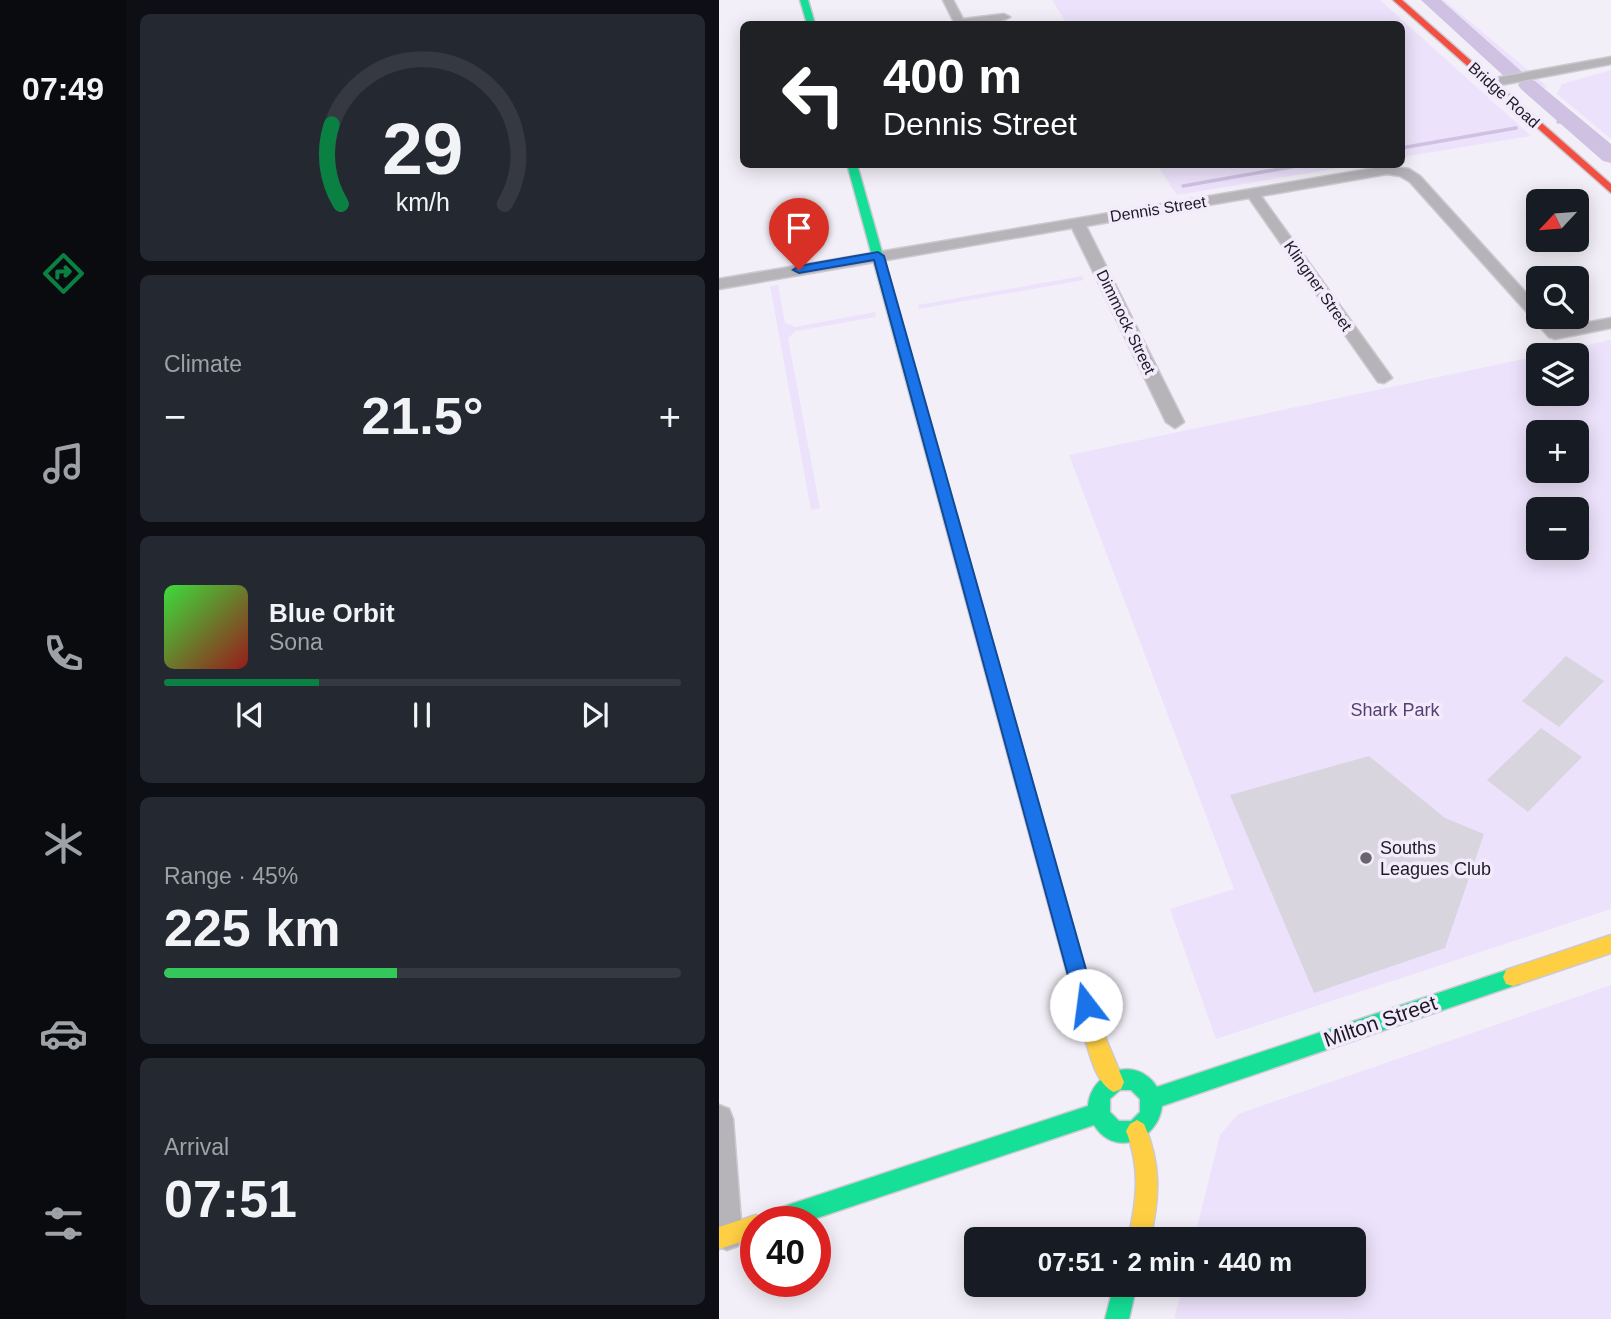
<!DOCTYPE html>
<meta charset="utf-8">
<style>
:root{--surface:#171b24;--page:#242831;--text:#f1f3f6;--muted:#9ea1a6;--line:#363941;--accent:#0b8043}
body{margin:0;font-family:Helvetica,sans-serif;background:var(--page);color:var(--text);height:100vh;display:flex;flex-direction:column;font-size:26px;white-space:nowrap}
*{box-sizing:border-box;margin:0}
p{font-size:23px;color:var(--muted)}
.icon{flex:none;width:38px;height:38px;fill:none;stroke:currentColor;stroke-width:2;stroke-linecap:round;stroke-linejoin:round}
.map{position:relative;flex:1;overflow:hidden}
.sheet{display:flex;flex-direction:column;gap:14px;padding:14px;background:#0d0f14;width:593px}
.sheet>*{flex:none}
.hud{position:absolute;left:21px;top:21px;width:665px;height:147px;border-radius:10px;box-shadow:0 4px 18px #0003;background:#202124;color:#fff;overflow:hidden}
.needle{width:46px;rotate:244deg}
.fabs{position:absolute;left:807px;top:189px;display:grid;gap:14px}
.fabs a{display:grid;place-items:center;width:63px;height:63px;border-radius:10px;background:var(--surface);box-shadow:0 4px 18px #0003;font-size:35px}
.speed{position:absolute;left:21px;top:1206px;display:flex;gap:14px;font-size:35px;font-weight:700;text-align:center}
.speed>*{display:grid;place-content:center;width:91px;height:91px;border-radius:50%;background:var(--surface);box-shadow:0 4px 18px #0003;line-height:1}
.speed .limit{border:10px solid #d22;background:#fff;color:#111}
.pin{position:absolute;display:grid;place-items:center;width:60px;height:60px;color:#fff;margin:-72px -30px;border-radius:50% 50% 50% 0;rotate:-45deg;box-shadow:0 0 7px #0007}
.pin .icon{rotate:45deg}
.me{position:absolute;width:77px;margin:-38px;rotate:345deg;stroke-linejoin:round;filter:drop-shadow(0 0 5px #0008)}
.turn{display:flex;align-items:center;gap:24px;height:147px;padding:0 28px;font-size:32px}
.turn .icon{width:91px;height:91px;stroke-width:2.5}
.turn b{display:block;font-size:49px;line-height:60px}
.big{font-size:52px;font-weight:600;line-height:1.1}
.sheet .tile{flex:1;display:flex;flex-direction:column;justify-content:center;gap:10px;min-width:0;padding:0 24px;border-radius:10px;background:var(--page)}
.sheet .dial{align-items:center;gap:0}
.dial svg{height:182px;overflow:visible;fill:none;stroke:var(--line);stroke-width:7;stroke-linecap:round;text-anchor:middle}
.dial text{fill:var(--text);stroke:none}
.song{display:flex;align-items:center;gap:21px}
.cover{width:84px;height:84px;border-radius:10px;background:linear-gradient(135deg,hsl(120 70% 55%),hsl(0 70% 35%))}
.played{height:7px;border-radius:4px;background:linear-gradient(90deg,var(--accent) 30%,var(--line) 30%)}
.keys{display:flex;justify-content:space-around;direction:ltr}
.heat{display:flex;justify-content:space-between;align-items:center;font-size:38px;direction:ltr}
.charge{height:10px;border-radius:5px;background:linear-gradient(90deg,#34c759 45%,var(--line) 0)}
.trip{position:absolute;left:245px;top:1227px;width:402px;height:70px;border-radius:10px;background:var(--surface);box-shadow:0 4px 18px #0003;font-weight:600;line-height:70px;text-align:center}
main{display:flex;flex:1;min-height:0}
.tabs{display:flex;flex-direction:column;width:126px;justify-content:space-around;align-items:center;background:#090b0e;color:var(--muted)}
.tabs .icon{width:49px;height:49px}
.tabs .on{color:var(--accent)}
.tabs b{font-size:32px;color:var(--text)}
.map>svg:first-child{display:block}
</style>
<main>
<nav class="tabs">
<b>07:49</b>
<svg class="icon on" aria-label="directions" viewBox="0 0 24 24"><path d="M12 3l9 9-9 9-9-9zM9 14v-3h6M13 9l2 2-2 2"/></svg>
<svg class="icon" aria-label="music" viewBox="0 0 24 24"><path d="M9 18V5l10-2v13"/><circle cx="6" cy="18" r="3"/><circle cx="16" cy="16" r="3"/></svg>
<svg class="icon" aria-label="phone" viewBox="0 0 24 24"><path d="M5 4h4l2 5-3 2q2 4 5 5l2-3 5 2v4C11 20 4 13 5 4z"/></svg>
<svg class="icon" aria-label="climate" viewBox="0 0 24 24"><path d="M12 3v18M4 7l16 10M4 17L20 7"/></svg>
<svg class="icon" aria-label="car" viewBox="0 0 24 24"><path d="M5 17H2v-5l4-1 3-4h7l3 4 3 1v5h-3M9 17h6M6 11h13"/><circle cx="7" cy="17" r="2"/><circle cx="17" cy="17" r="2"/></svg>
<svg class="icon" aria-label="filters" viewBox="0 0 24 24"><path d="M4 7h16M4 17h16"/><circle cx="9" cy="7" r="2"/><circle cx="15" cy="17" r="2"/></svg>
</nav>
<section class="sheet">
<div class="tile dial"><svg viewBox="0 0 100 80">
<path d="M14 69A42 42 0 1 1 86 69"/>
<path d="M14 69A42 42 0 0 1 10 34" stroke="#0b8043"/>
<text x="50" y="56" font-size="32" font-weight="700">29</text>
<text x="50" y="72" font-size="11">km/h</text>
</svg></div>
<div class="tile"><p>Climate</p>
<div class="heat"><a>−</a><b class="big">21.5°</b><a>+</a></div>
</div>
<div class="tile">
<div class="song"><i class="cover"></i><div><b>Blue Orbit</b><p>Sona</p></div></div>
<div class="played"></div>
<div class="keys"><svg class="icon" aria-label="previous" viewBox="0 0 24 24"><path d="M18 5L8 12l10 7zM5 5v14"/></svg><svg class="icon" aria-label="pause" viewBox="0 0 24 24"><path d="M8 5v14M16 5v14"/></svg><svg class="icon" aria-label="next" viewBox="0 0 24 24"><path d="M6 5l10 7-10 7zM19 5v14"/></svg></div>
</div>
<div class="tile"><p>Range · 45%</p><b class="big">225 km</b><div class="charge"></div></div>
<div class="tile"><p>Arrival</p><b class="big">07:51</b></div>
</section>
<div class="map">
<svg width="892" height="1319" viewBox="0 0 892 1319">
<rect width="100%" height="100%" fill="#f3eff8"/>
<!-- green -->
<path fill="#ece2fb" fill-rule="evenodd" d="M333,0H661L812,136L683,157L682,24H348Z
M709,0H725L829,87L816,91Z
M892,70V139L838,94L843,84Z
M438,165H639L458,195Z
M363,276L365,280L200,309L199,305Z
M59,285L66,323L76,327L156,312L157,317L77,331L69,338L101,508L92,510L51,286Z
M892,340V909L497,1039L451,909L515,889L350,455L819,356V394H858V355H820ZM819,432H858V471H819ZM819,509H858V548H819Z
M892,985V1319H455L464,1285L635,1284V1239H475L501,1135L519,1114Z"/>
<g fill="none" stroke-linecap="round" stroke-linejoin="round">
<!-- stream -->
<path stroke="#cfc1e2" stroke-width="3.5" d="M839,122L849,120
M682,148L797,128
M464,186L589,164"/>
<!-- river -->
<path fill="#cfc1e2" fill-rule="evenodd" d="M702,0H722L801,70L804,74L801,78H787Z
M809,79L816,81L892,144V163L884,161L802,89L799,85L802,81Z"/>
</g>
<!-- building -->
<path fill="#d9d5de" d="M847,656L885,681L840,727L803,701Z
M822,728L863,757L809,812L768,780Z
M650,756L726,818L765,834L726,948L595,993L511,795Z"/>
<g fill="none" stroke-linecap="round" stroke-linejoin="round">
<!-- street casing -->
<g stroke="#cdc9d1" stroke-width="3">
<path id="street" d="M224,0H234L244,19L285,14L291,17C277,26 252,24 236,24Z
M892,57V64L771,87L765,83L771,79Z
M668,166L690,169L701,176L819,306V317H829L840,328L892,318V328L836,339L830,337L691,182L681,176L668,174L542,196L673,378L665,383L659,382L530,198L367,226L465,422L456,428L447,422L353,228L0,289V279Z
M0,1105L10,1109L14,1119L23,1235L19,1246L8,1250L0,1247Z"/>
</g>
<!-- fast casing -->
<g stroke="#cdc9d1" stroke-width="3">
<path id="fast" d="M81,0H89L96,24H88Z
M128,164H138L240,524L238,528L233,529L226,524Z
M794,968L801,970L804,977L801,984L794,986L443,1106C439,1141 395,1158 375,1125L86,1222H40L43,1214L51,1211L369,1106C372,1071 417,1054 438,1087ZM401,1090H412L421,1099V1112L412,1121H400L391,1112V1099Z
M395,1284H418L410,1319H386Z"/>
</g>
<!-- slow casing -->
<g stroke="#cdc9d1" stroke-width="3">
<path id="slow" d="M233,519L240,524L384,1032L405,1082L402,1089L395,1092C376,1084 370,1050 364,1032L226,524Z
M892,935V953L794,986L787,984L784,977L787,970Z
M418,1120L425,1124C442,1163 441,1197 431,1239H409C418,1201 422,1168 407,1131L411,1124Z
M37,1215L46,1222H37V1237L0,1249V1227Z"/>
</g>
<!-- jam casing -->
<g stroke="#cdc9d1" stroke-width="3">
<path id="jam" d="M674,0H683L892,184V193Z"/>
</g>
<!-- street -->
<use href="#street" fill="#b7b4b9" fill-rule="evenodd"/>
<!-- fast -->
<use href="#fast" fill="#16e098" fill-rule="evenodd"/>
<!-- slow -->
<use href="#slow" fill="#ffcf43" fill-rule="evenodd"/>
<!-- jam -->
<use href="#jam" fill="#f24e42" fill-rule="evenodd"/>
</g>
<!-- route -->
<path fill="#1a73e8" stroke="#114b97" stroke-width="2" d="M159,252L165,256L377,1005L374,1012L367,1015L360,1012L357,1005L155,260L80,273L74,270L80,266Z"/>
<!-- markers -->
<circle fill="#69656e" stroke="#f2ebfc" stroke-width="2.5" cx="647" cy="858" r="7"/>
<g text-anchor="middle" dominant-baseline="central" stroke-width="7" stroke-linejoin="round" paint-order="stroke">
<!-- far-street labels -->
<g font-size="16" fill="#1e1a23" stroke="#f2ebfc">
<text transform="translate(785 95) rotate(42)">Bridge Road</text>
<text transform="translate(439 209) rotate(-9)">Dennis Street</text>
<text transform="translate(599 286) rotate(55)">Klingner Street</text>
<text transform="translate(407 322) rotate(64)">Dimmock Street</text>
</g>
<!-- park labels -->
<g font-size="18" fill="#573e75" stroke="#f2ebfc">
<text x="676" y="710">Shark Park</text>
</g>
<!-- poi labels -->
<g font-size="18" fill="#1e1a23" stroke="#f2ebfc" text-anchor="start">
<text x="661" y="848">Souths<tspan x="661" dy="21">Leagues Club</tspan></text>
</g>
<!-- near-street labels -->
<g font-size="21" fill="#1e1a23" stroke="#f2ebfc">
<text transform="translate(661 1021) rotate(-19)">Milton Street</text>
</g>
</g>
</svg>
<div class="fabs">
<a><svg class="needle" viewBox="-14 -14 28 28"><path d="M0-13l5 13h-10z" fill="#e53935"/><path d="M0 13l5-13h-10z" fill="#9ea1a6"/></svg></a>
<a><svg class="icon" aria-label="search" viewBox="0 0 24 24"><circle cx="10" cy="10" r="6"/><path d="M15 15l6 6"/></svg></a>
<a><svg class="icon" aria-label="layers" viewBox="0 0 24 24"><path d="M12 4l9 5-9 5-9-5zM3 14l9 5 9-5"/></svg></a>
<a>+</a>
<a>−</a>
</div>
<div class="speed"><div class="limit">40</div></div>
<div class="pin" style="left:80px;top:270px;background:#d93025"><svg class="icon" aria-label="arrive" viewBox="0 0 24 24"><path d="M6 21V4h12l-3 4 3 4H6"/></svg></div>
<svg class="me" style="left:367px;top:1005px" viewBox="-20 -20 40 40"><circle r="19" fill="#fff"/><path d="M0-13L10 11 0 6-10 11z" fill="#1a73e8"/></svg>
<div class="trip">07:51 · 2 min · 440 m</div>
<div class="hud">
<div class="turn"><svg class="icon" aria-label="left" viewBox="0 0 24 24"><path d="M17 20v-9H6M10 6l-5 5 5 5"/></svg><div><b>400 m</b>Dennis Street</div></div>
</div>
</div>
</main>
